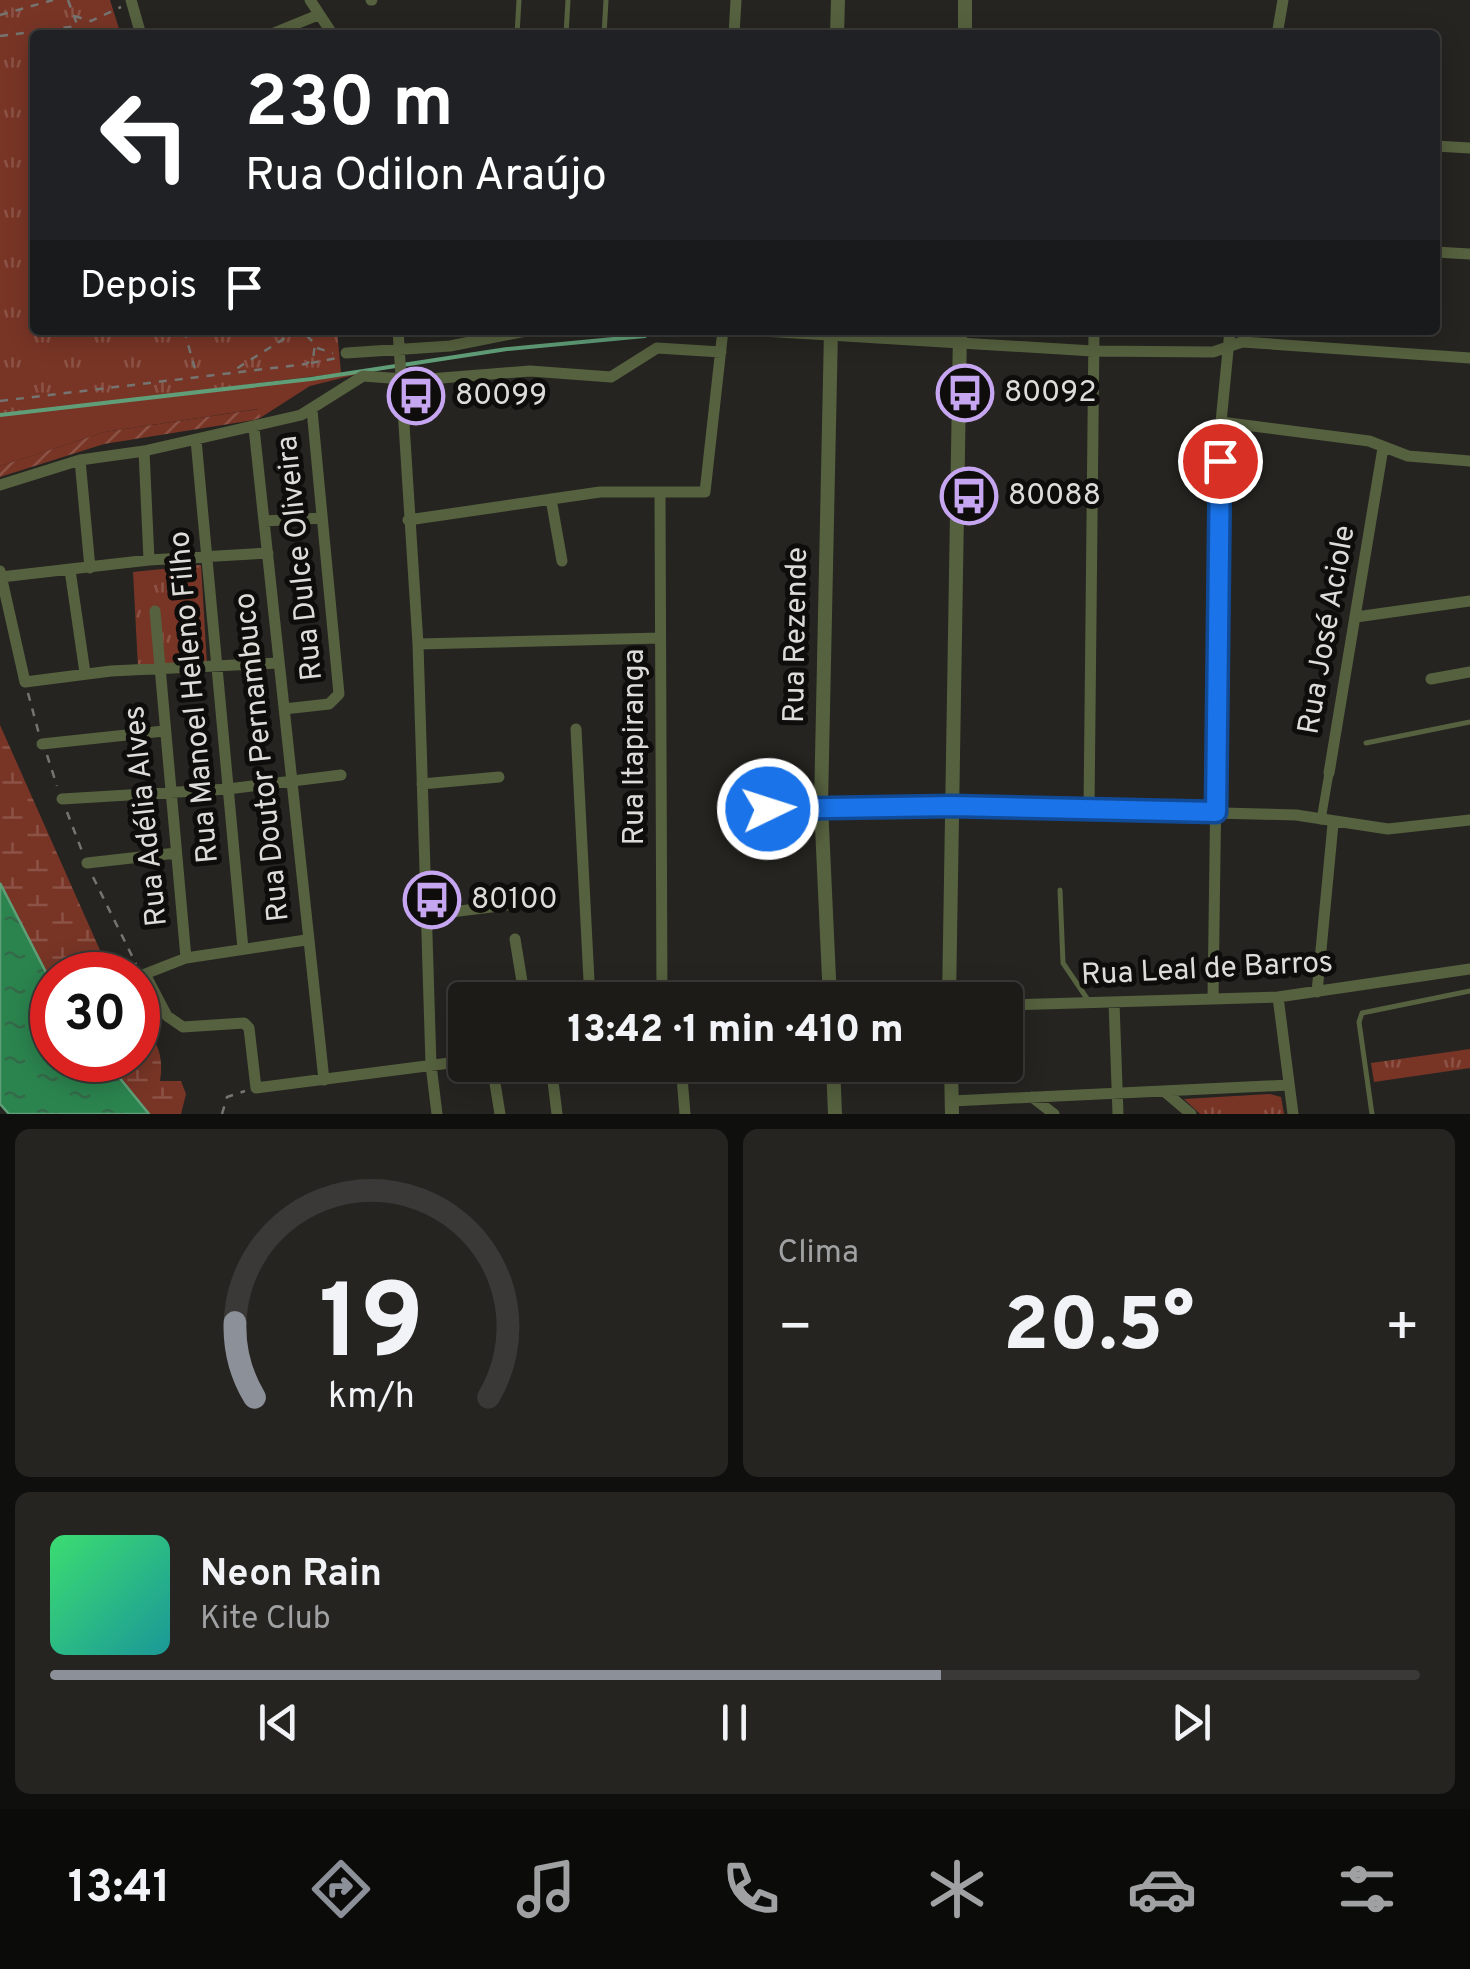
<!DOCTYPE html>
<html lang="pt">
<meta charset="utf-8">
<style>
:root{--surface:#1c1b18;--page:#252421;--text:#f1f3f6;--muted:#a0a1a2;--line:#3a3937;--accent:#8c9099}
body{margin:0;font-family:Overpass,sans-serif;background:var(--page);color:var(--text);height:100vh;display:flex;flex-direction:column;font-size:38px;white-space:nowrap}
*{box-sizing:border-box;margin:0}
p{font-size:32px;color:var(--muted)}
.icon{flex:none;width:55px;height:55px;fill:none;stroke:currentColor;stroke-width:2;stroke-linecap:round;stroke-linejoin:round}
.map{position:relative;height:1114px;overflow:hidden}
.details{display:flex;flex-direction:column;gap:15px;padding:15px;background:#0f0f0d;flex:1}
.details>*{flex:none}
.guide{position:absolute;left:30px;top:30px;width:1410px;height:305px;border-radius:10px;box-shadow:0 5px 25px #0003,0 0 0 2px var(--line);background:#202124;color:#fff;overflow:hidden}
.speed{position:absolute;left:30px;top:952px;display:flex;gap:20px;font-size:50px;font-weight:700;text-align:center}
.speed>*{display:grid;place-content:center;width:130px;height:130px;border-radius:50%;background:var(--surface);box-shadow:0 5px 25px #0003,0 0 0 2px var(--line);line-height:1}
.speed .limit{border:15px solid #d22;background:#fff;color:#111}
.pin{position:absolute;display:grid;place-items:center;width:85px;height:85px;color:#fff;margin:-42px;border:5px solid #fff;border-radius:50%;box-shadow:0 2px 10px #0007}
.me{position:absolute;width:110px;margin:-55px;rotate:86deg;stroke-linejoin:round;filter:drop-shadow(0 0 8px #0008)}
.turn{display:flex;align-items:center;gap:35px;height:210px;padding:0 50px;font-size:45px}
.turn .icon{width:130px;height:130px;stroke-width:2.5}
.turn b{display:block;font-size:70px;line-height:85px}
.then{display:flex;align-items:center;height:95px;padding:0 50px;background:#0003;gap:20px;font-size:38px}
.big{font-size:75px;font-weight:800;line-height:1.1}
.details .widget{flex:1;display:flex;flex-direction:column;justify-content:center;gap:15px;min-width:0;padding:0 35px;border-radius:15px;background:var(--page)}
.details .dial{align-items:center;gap:0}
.dial svg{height:260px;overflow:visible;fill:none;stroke:var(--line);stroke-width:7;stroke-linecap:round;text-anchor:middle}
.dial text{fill:var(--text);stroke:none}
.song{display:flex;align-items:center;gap:30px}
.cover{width:120px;height:120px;border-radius:15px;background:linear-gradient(135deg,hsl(140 70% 55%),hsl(180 70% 35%))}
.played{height:10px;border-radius:5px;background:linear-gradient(90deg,var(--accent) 65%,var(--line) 65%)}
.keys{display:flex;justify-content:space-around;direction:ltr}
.heat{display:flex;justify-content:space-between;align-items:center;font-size:55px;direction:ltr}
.details .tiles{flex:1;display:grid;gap:15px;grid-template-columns:1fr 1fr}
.widget:last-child{grid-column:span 2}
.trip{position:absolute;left:448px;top:982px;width:575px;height:100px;border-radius:10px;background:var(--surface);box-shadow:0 5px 25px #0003,0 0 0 2px var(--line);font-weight:800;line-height:100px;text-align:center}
.tabs{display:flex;height:160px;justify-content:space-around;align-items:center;background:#0b0b0a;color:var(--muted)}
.tabs .icon{width:70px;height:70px}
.tabs .on{color:var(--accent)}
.tabs b{font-size:45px;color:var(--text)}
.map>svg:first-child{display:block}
</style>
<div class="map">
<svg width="1470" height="1114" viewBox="0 0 1470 1114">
<defs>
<pattern id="wetland-marsh" width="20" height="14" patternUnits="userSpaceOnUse" patternTransform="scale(2.5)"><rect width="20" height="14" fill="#783526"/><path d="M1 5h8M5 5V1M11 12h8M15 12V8" fill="none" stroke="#8b5245"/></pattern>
<pattern id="park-tufts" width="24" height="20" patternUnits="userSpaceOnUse" patternTransform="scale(2.5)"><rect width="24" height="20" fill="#783526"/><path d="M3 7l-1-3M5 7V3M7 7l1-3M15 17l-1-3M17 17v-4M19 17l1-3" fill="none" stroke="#8b5245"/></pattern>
<pattern id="garden-furrows" width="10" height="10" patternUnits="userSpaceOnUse" patternTransform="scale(2.5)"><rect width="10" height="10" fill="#783526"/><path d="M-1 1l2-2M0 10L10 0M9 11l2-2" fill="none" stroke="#8b5245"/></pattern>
<pattern id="water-ripples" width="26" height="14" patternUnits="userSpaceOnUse" patternTransform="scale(2.5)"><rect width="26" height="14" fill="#2b844e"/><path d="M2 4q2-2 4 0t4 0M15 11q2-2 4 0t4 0" fill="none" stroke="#346a49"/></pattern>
</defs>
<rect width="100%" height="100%" fill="#252420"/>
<!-- grass -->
<path fill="#783526" d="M386,367L310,386L260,418L258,409L105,432L0,466V415L311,379Z"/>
<!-- wetland -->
<path fill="url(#wetland-marsh)" d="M0,725L111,975H52V984L0,883Z
M138,1022C158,1038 164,1057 160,1081H181L186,1094L181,1114H149L105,1060H138Z"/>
<!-- park -->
<path fill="url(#park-tufts)" d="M0,0H110L121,35H35V330H337L341,373L0,415Z
M201,565L207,665L138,667L133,572Z
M1470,1049V1068L1374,1082L1371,1063Z
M1270,1094L1281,1097L1284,1114H1200L1184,1099Z"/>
<!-- garden -->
<path fill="url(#garden-furrows)" d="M259,409L260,418L254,420L104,444L0,477V466L105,432Z"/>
<!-- water -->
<path fill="url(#water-ripples)" stroke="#609e78" stroke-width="2.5" d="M0,883L52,984V1060H105L149,1114H9L0,1104Z"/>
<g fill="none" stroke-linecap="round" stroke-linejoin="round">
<!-- stream -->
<path stroke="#609e78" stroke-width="4" d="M0,415L311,379L507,349L645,336"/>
<!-- path -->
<path stroke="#757470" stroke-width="2.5" stroke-dasharray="8 8" stroke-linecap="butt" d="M68,0L81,35
M0,15L53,0
M74,16L91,21L121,7
M0,36L78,26
M184,330L197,376
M317,348L333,353
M311,363L337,358
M0,401L306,364L313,359L315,344L304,333L290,335L228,374
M28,693L39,734
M47,755L57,786
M67,812L82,851
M93,877L136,964
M222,1114L227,1097L245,1091"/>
<!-- service -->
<path stroke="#56613f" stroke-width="5" d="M517,35L519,0
M566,35L568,0
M604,35L606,0
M1366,743L1470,722
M1060,890L1063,963L1088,1000
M1372,1114L1359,1022L1362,1013L1470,991"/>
<!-- pedestrian -->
<path stroke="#56613f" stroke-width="9" d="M1321,820L1329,773"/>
<!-- minor -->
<path stroke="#56613f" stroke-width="11" d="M131,0L141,35
M310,0L333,35
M371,0H372
M269,35L318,15
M734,35L736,0
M1277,35L1283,0
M1435,146L1470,148
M1435,252L1470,254
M398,330L418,644L431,1065L437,1114
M747,330L1093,351L1213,352L1242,342L1470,358
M346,353L450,346L531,330
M1221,422L1369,441L1408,456L1470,461
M254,428L324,1080
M196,440L243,949
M144,451L149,560
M80,460L90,568
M0,485L80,460L144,451L301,415L363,376L417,380L530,371L611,377L657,348L721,352
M660,495L662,1000
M551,499L562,561
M408,520L600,492H705L723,330
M264,521L322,518
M70,570L85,673
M0,571L25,682L111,671L278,663
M1,577L149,560L268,553
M155,611L186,958
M1356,617L1470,601
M418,644L660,638
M1431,679L1470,672
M284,709L329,704L339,694L312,410
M576,729L590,1000
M42,744L164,731
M1329,773L1383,448
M422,784L499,777
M62,799L228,789L341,775
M768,809L951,806L1296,815L1388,829L1470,820
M1089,809L1094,330
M87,863L176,853
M427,915L548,900
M515,939L525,1000
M306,940L186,958L145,974L167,1016L183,1027L244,1023L249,1028L256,1088L465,1061
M1317,992L1333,824
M1278,997L1293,1114
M1213,999L1221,422L1230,330
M1114,1002L1118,1114
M1005,1005L1278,997L1470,969
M492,1065L500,1114
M551,1065L557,1114
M681,1065L685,1114
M1164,1091L1191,1114
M1032,1097L1054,1114
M952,1101L1289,1085"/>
<!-- tertiary -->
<path stroke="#56613f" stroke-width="14" d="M837,35L838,0
M965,35V0
M830,1000L821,805L831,330
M949,1000L960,330
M833,1065L835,1114
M951,1065L952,1114"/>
</g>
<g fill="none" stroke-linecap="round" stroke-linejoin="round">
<!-- route casing -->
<g stroke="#114b97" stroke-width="25">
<path id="route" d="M768,809L952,806L1216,812L1220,461"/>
</g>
<!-- route -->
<use href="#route" stroke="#1a73e8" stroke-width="18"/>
</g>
<!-- icons -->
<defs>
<g id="bus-ring" transform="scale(2.875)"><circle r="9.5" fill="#0e0d0b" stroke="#c6a6f0" stroke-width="1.5"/><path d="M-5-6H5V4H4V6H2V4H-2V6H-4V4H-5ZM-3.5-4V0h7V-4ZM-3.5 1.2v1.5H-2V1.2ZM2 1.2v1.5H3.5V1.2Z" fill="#c6a6f0"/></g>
</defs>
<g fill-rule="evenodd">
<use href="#bus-ring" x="965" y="393"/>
<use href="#bus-ring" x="416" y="396"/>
<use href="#bus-ring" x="969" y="496"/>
<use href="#bus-ring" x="432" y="900"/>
</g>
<g text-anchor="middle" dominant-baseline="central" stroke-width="10" stroke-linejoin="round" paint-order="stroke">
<!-- poi labels -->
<g font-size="30" fill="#dddcd9" stroke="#0e0d0b" text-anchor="start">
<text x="1004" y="393">80092</text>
<text x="455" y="396">80099</text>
<text x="1008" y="496">80088</text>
<text x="471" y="900">80100</text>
</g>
<!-- street labels -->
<g font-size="30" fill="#dddcd9" stroke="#0e0d0b">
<text transform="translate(301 558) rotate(-96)">Rua Dulce Oliveira</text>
<text transform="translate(1328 630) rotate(-80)">Rua José Aciole</text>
<text transform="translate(797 635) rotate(-89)">Rua Rezende</text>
<text transform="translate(195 697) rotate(-95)">Rua Manoel Heleno Filho</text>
<text transform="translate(635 747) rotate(-90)">Rua Itapiranga</text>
<text transform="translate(263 757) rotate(-96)">Rua Doutor Pernambuco</text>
<text transform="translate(147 816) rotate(-96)">Rua Adélia Alves</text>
<text transform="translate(1207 970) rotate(-3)">Rua Leal de Barros</text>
</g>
</g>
</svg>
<div class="speed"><div class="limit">30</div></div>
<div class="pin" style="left:1220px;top:461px;background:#d93025"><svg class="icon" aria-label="arrive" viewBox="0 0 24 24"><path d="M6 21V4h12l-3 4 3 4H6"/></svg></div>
<svg class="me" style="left:768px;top:809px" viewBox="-20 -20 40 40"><circle r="17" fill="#1a73e8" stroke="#fff" stroke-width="3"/><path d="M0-11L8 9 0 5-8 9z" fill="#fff"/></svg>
<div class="trip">13:42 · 1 min · 410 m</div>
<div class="guide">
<div class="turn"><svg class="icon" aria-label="left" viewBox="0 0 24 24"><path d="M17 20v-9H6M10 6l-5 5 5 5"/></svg><div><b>230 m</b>Rua Odilon Araújo</div></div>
<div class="then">Depois<svg class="icon" aria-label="arrive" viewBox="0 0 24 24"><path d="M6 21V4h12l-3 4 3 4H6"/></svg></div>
</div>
</div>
<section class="details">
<div class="tiles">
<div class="widget dial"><svg viewBox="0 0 100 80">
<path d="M14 69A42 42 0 1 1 86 69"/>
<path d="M14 69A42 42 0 0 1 8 46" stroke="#8c9099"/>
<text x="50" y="56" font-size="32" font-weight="700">19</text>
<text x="50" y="72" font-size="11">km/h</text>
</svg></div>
<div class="widget"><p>Clima</p>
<div class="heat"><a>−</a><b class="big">20.5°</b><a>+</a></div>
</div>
<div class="widget">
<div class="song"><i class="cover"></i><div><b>Neon Rain</b><p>Kite Club</p></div></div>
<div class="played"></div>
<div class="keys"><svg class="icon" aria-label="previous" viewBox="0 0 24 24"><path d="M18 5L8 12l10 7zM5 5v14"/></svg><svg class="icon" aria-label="pause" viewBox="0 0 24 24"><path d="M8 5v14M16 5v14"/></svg><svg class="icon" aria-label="next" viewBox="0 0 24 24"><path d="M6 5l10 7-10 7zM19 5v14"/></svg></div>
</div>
</div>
</section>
<nav class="tabs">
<b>13:41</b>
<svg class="icon on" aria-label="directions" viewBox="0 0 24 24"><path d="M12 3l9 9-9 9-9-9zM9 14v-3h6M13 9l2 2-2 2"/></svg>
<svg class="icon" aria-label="music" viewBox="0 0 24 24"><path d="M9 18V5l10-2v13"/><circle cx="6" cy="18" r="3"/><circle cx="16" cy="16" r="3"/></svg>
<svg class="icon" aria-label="phone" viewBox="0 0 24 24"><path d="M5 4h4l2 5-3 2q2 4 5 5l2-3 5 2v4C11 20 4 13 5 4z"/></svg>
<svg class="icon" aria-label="climate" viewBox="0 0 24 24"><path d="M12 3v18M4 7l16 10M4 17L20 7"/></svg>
<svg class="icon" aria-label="car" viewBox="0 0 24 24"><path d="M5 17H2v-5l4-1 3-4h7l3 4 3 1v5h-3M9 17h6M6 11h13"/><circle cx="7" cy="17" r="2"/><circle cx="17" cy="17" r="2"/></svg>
<svg class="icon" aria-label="filters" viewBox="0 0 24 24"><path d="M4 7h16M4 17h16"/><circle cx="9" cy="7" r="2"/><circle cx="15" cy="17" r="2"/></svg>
</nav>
